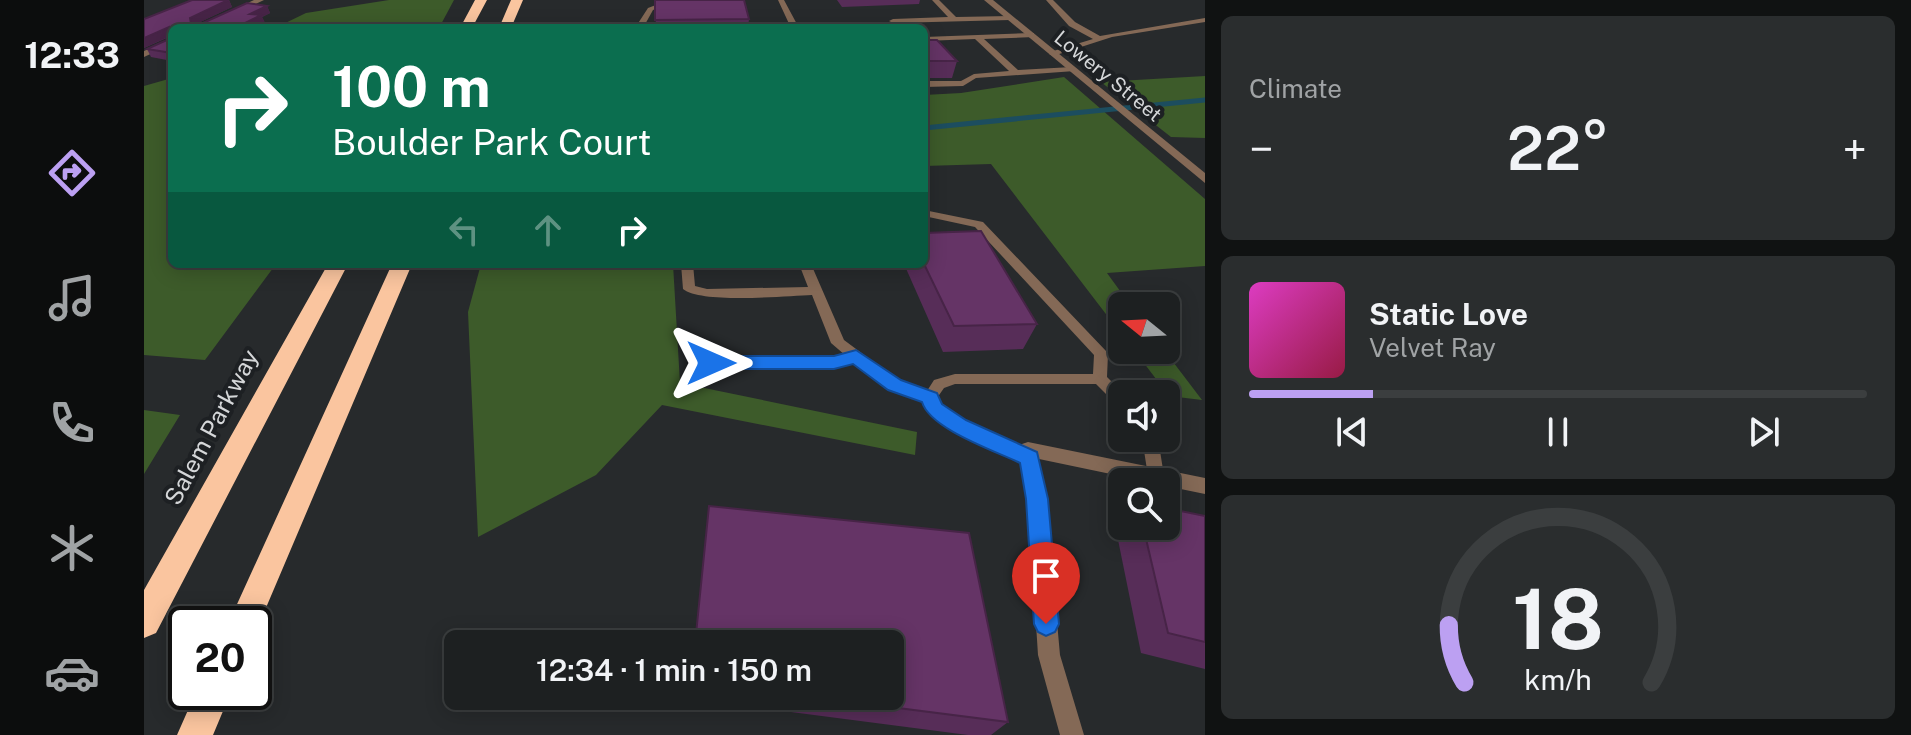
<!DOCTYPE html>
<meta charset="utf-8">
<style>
:root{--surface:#1d2021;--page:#2a2d2e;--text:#f1f3f6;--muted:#a0a3a5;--line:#3b3e3f;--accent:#bca0f2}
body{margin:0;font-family:"Public Sans",sans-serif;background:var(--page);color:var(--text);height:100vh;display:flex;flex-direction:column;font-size:30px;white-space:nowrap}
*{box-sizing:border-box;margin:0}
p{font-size:26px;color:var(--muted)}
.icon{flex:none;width:44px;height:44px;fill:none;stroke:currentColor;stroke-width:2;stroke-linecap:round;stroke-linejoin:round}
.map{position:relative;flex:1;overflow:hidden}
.drawer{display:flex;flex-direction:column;gap:16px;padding:16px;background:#101212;width:706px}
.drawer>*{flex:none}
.top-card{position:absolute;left:24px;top:24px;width:760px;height:244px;border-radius:12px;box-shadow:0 4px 20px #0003,0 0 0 2px var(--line);background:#0b6e4f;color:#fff;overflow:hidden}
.needle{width:52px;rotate:288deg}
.controls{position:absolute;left:964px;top:292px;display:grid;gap:16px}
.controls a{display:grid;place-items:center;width:72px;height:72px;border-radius:12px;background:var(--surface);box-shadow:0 4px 20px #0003,0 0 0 2px var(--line);font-size:40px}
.speed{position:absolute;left:24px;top:606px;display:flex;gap:16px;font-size:40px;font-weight:700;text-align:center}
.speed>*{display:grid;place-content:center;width:104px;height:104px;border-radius:50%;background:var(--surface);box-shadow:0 4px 20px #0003,0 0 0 2px var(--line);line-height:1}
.speed .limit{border:4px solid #111;border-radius:12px;background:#fff;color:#111}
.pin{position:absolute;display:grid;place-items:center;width:68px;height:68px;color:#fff;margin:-82px -34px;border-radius:50% 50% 50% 0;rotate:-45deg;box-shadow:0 0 8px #0007}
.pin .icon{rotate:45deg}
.me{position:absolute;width:88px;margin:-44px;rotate:90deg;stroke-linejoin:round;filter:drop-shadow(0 0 6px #0008)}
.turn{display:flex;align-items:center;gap:28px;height:168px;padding:0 32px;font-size:36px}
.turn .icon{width:104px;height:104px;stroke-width:2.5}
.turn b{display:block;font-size:56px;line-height:68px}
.lanes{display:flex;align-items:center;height:76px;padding:0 32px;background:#0003;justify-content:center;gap:40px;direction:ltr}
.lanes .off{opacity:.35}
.big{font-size:60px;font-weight:600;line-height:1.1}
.drawer .card{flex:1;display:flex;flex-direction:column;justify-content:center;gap:12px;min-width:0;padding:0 28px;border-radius:12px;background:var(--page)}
.drawer .dial{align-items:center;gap:0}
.dial svg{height:208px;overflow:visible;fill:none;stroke:var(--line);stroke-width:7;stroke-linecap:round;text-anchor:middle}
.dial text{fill:var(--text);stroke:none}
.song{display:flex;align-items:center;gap:24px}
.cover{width:96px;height:96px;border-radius:12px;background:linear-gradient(135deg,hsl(310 70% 55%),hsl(340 70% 35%))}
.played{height:8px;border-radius:4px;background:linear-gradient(90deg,var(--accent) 20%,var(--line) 20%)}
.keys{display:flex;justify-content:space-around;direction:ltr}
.heat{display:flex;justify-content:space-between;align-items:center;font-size:44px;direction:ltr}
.trip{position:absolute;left:300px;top:630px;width:460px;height:80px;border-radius:12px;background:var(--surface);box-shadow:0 4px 20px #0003,0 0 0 2px var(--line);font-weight:600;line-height:80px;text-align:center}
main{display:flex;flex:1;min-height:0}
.dock{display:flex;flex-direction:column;width:144px;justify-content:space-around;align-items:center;background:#0c0d0d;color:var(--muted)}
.dock .icon{width:56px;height:56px}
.dock .on{color:var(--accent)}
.dock b{font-size:36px;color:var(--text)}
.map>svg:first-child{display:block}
</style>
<main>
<nav class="dock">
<b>12:33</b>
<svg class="icon on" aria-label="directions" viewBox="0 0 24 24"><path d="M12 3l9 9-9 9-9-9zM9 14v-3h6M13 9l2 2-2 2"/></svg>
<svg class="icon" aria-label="music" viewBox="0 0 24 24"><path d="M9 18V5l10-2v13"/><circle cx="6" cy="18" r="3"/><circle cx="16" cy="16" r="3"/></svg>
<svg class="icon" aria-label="phone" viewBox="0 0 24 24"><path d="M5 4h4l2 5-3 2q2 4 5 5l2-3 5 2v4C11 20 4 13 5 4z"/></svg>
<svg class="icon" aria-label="climate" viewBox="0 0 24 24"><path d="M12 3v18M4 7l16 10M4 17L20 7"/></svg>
<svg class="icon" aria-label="car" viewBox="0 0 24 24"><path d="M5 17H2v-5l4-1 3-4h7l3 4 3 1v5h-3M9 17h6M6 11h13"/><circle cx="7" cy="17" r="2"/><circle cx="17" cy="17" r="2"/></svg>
</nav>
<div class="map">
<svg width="1061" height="735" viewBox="0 0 1061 735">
<rect width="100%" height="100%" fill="#272a2c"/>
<!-- green -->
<path fill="#3d5b2a" d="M245,0H310L295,28H131L162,13Z
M1061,76V138L1027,137L957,82Z
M920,77L1061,199V266L963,273L987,306H978V335L847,164L780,166V95L817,93Z
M28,78V264H132L61,360L0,355V86Z
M337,264H529L536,383L773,432L771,455L518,405L452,475L334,537L324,312Z
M990,350H1020L1058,400L1025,396Z
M0,410L36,415L0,474Z"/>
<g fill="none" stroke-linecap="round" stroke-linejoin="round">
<!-- stream -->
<path stroke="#1c4d5f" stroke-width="5" d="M780,128L1061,100"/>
<!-- service -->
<path fill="#846956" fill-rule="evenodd" d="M525,0H534L509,10L499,28H491L504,8Z
M634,0H640L655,28H647Z
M788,0H795L812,17L866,16L870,18L866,20L749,23L745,21L749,19L804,17Z
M902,0H909L931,22L956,36L1061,18V22L968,37L909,56L905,54L906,52L949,39L925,26Z
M887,33H890V37L840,39L874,70L928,67H931V71L832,78L819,86L780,87V81H817L830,74L865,71L831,39L780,41V37Z
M780,210L839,222L962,351L964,354L963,377L980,394H978V407L973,405L952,384H811L800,388L793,398C801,417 871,444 892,453L894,458L892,463L886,465L810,429L785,413L780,402L745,389L710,362L690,368L562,367L560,363L567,358H690L701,355L687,343L668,295C640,296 558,304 539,289L537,264H549L551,286L563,289L664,287L655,264H667L700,340L755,381L783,391L790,380L811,374H949L950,355L831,227L780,216Z
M998,438H1014L1020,476L1018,481H1006L1004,476Z"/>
<!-- minor -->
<path fill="#846956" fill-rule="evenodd" d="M110,0H120L62,28H51Z
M840,0H849L1061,173V183Z
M28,38V44L0,57V51Z
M884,442L1061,478V494L1022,486V482H1005L895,459L902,499L916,655L940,735H916L894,655L884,499L875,449L878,444Z"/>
<!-- motorway -->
<path fill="#fac59f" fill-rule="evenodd" d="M331,0H343L328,28H316Z
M367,0H379L367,28H355Z
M184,264H204L12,633L0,638V590Z
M248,264H268L110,636V624H84Z
M52,692H87L69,735H33Z"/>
</g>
<!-- wall -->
<path fill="#572d58" d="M48,0H85L88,7L54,23H59L103,3L123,6L126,13L118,17L121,23L110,28H28V61L7,57L3,49L25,39V37L0,48V19Z
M511,0L605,19L604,28H512Z
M693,0H776L775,4L698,7Z
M780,40L813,61L808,78H780Z
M760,264H780L893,324L879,349L799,352Z
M1061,516V669L997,653L971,525L978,518V526H1022Z
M547,696H746L864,722L847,735H824L546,699Z"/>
<!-- shaded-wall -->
<path fill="#472447" d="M85,0L88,7L50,25L47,23L46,18Z
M123,6L126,13L118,17L121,23L110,28H91L106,14Z
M25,27L28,35L0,48V38Z
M785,61L780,78V64Z"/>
<!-- building -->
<path fill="#653466" stroke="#472447" stroke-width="2" d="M48,0H84L46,18L47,23H59L103,3L123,6L106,14L117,15L91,28H28V53L3,49L25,39V27L0,38V19Z
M511,0H600L605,19L511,20Z
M780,40H793L813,61H785L780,64Z
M837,231L893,324L810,326L780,264V233Z
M565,506L825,533L864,722L660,696H746V644H551Z
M1022,508L1061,516V642L1024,633L999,526H1022Z"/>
<!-- route -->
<path fill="#1a73e8" stroke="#114b97" stroke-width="2" d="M712,350L757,380L793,393L798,404L822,420L893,452L904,499L915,624L911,632L902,636L894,632L890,624L882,499L876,463C851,451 786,429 778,402L744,390L709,364L690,369H567L558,363L567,356H690Z"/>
<g text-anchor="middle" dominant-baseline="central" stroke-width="8" stroke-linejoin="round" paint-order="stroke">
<!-- far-street labels -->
<g font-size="20" fill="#d5d7d9" stroke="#1d2023">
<text transform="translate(964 76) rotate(39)">Lowery Street</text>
</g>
<!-- street labels -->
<g font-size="24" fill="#d5d7d9" stroke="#1d2023">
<text transform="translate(67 427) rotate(-62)">Salem Parkway</text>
</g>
</g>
</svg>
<div class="controls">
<a><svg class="needle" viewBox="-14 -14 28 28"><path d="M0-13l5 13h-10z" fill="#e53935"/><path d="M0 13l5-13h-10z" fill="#a0a3a5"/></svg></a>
<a><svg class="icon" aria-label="sound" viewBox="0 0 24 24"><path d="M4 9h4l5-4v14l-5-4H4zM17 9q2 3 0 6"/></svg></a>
<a><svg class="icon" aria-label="search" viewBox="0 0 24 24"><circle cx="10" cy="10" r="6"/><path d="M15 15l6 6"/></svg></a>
</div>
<div class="speed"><div class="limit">20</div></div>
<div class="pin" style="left:902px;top:624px;background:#d93025"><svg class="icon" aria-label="arrive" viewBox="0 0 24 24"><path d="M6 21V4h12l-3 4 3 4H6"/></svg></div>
<svg class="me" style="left:567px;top:363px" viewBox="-20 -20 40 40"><path d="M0-17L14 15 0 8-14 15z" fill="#1a73e8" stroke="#fff" stroke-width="4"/></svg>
<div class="trip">12:34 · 1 min · 150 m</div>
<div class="top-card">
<div class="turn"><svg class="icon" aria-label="right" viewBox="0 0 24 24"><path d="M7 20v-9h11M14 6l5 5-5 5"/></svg><div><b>100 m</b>Boulder Park Court</div></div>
<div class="lanes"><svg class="icon off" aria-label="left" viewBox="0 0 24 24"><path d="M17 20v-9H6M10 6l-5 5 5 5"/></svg><svg class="icon off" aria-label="ahead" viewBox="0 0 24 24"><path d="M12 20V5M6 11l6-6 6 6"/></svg><svg class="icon" aria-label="right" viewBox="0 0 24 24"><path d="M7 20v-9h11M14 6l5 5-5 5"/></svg></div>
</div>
</div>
<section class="drawer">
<div class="card"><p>Climate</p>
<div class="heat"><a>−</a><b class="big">22°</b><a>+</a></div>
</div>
<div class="card">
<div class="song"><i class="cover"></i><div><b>Static Love</b><p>Velvet Ray</p></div></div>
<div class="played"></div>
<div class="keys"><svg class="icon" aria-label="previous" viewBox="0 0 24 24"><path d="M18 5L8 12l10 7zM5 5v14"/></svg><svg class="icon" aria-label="pause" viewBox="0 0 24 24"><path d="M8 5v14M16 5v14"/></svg><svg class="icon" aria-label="next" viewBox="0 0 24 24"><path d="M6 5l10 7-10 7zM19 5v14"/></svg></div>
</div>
<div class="card dial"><svg viewBox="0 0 100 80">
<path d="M14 69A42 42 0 1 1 86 69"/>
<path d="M14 69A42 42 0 0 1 8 47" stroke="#bca0f2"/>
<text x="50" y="56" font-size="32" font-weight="700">18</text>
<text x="50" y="72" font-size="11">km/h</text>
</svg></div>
</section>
</main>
